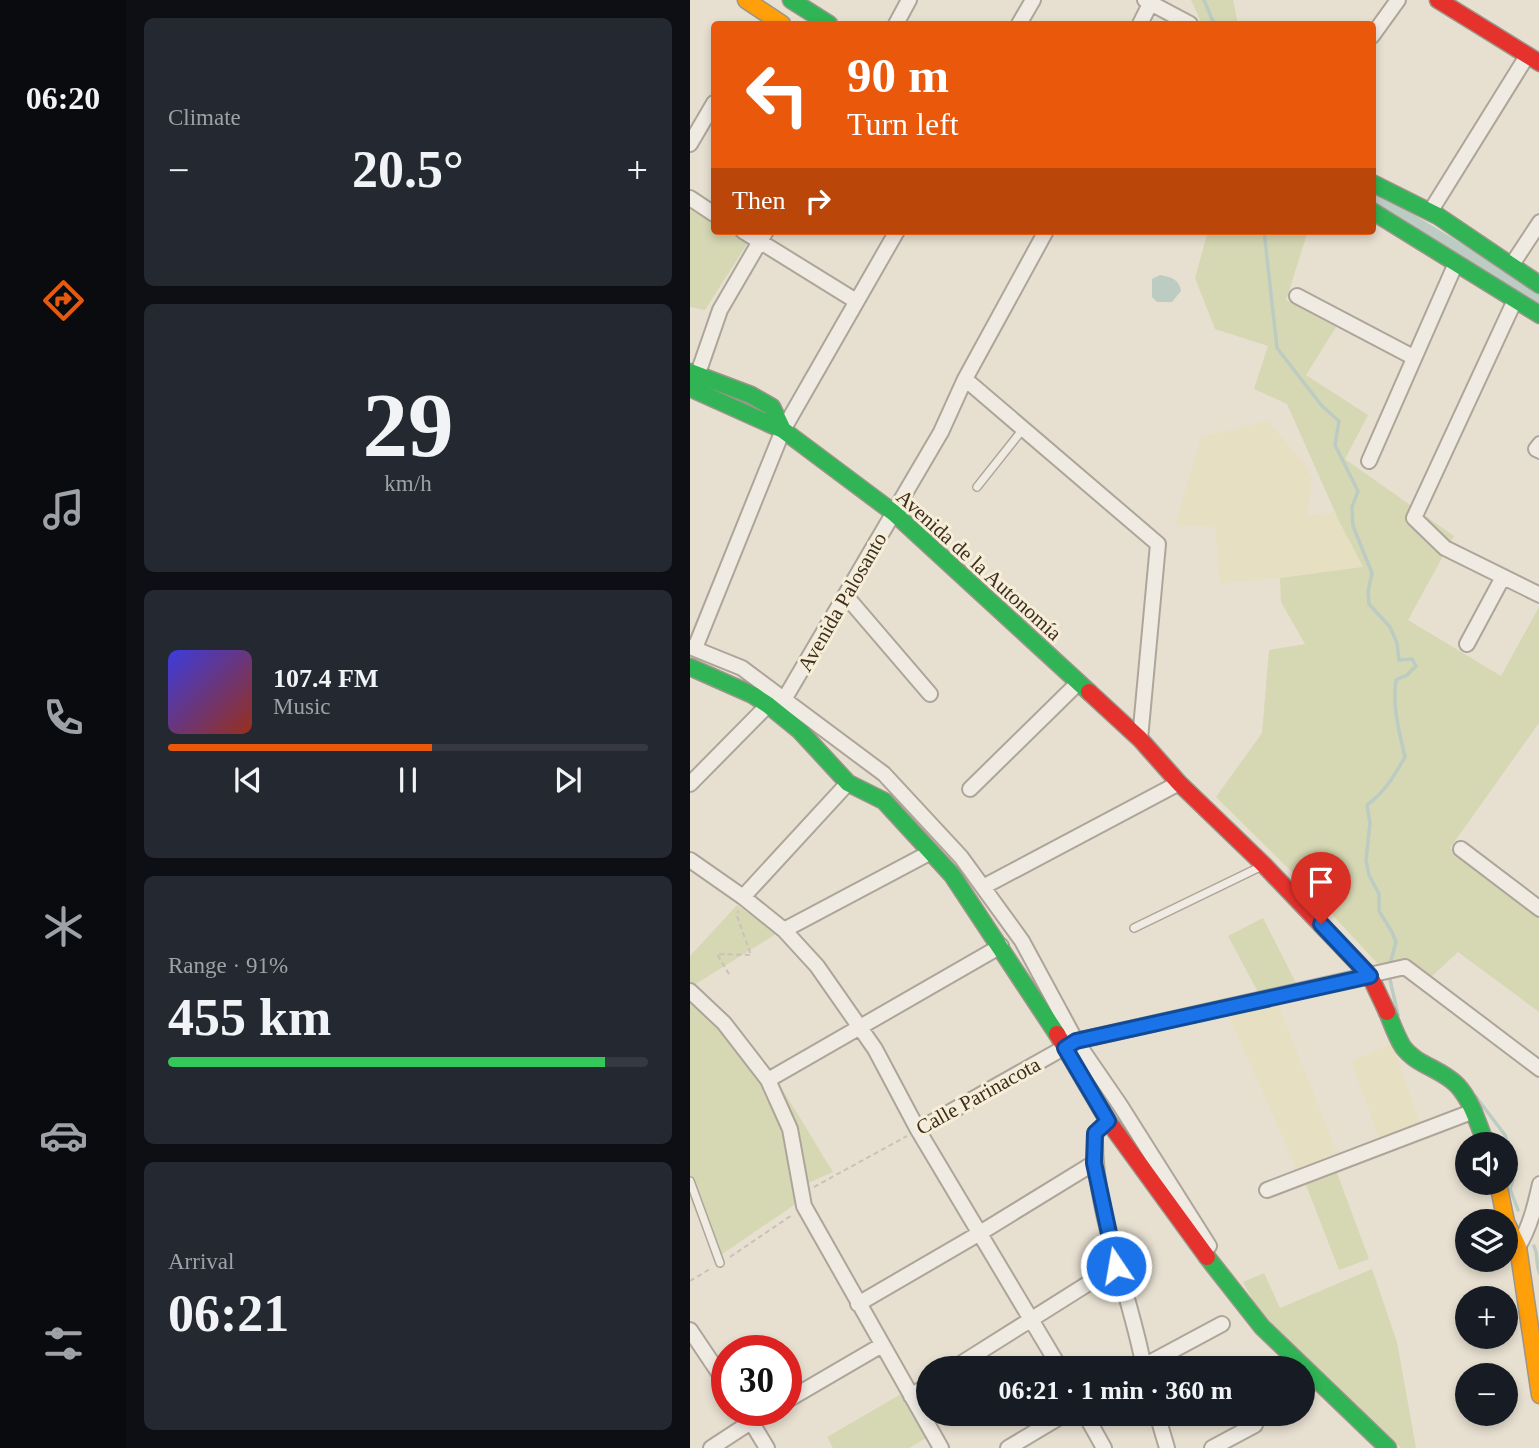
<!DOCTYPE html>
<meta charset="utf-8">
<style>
:root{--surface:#171b24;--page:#242831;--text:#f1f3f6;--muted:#9ea1a6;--line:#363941;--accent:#ea580c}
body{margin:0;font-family:Georgia,serif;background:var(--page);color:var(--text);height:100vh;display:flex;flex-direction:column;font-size:26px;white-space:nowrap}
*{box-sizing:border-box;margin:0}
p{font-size:23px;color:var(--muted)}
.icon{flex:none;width:38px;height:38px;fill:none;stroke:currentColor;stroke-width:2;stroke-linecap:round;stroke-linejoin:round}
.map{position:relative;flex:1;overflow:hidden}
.drawer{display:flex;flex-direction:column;gap:18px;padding:18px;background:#0d0f14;width:564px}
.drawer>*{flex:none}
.banner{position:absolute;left:21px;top:21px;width:665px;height:214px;border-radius:7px;box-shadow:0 4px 10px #0003;background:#ea580c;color:#fff;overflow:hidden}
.tools{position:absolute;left:765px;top:1132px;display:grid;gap:14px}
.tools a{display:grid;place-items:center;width:63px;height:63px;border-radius:50%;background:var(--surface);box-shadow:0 4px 10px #0003;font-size:35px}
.speed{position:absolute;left:21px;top:1335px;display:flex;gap:14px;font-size:35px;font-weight:700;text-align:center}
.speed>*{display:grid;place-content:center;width:91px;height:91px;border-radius:50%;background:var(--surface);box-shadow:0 4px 10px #0003;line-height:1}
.speed .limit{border:10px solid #d22;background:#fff;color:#111}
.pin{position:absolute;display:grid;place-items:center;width:60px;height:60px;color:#fff;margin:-72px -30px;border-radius:50% 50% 50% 0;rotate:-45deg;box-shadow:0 0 7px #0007}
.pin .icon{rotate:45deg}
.me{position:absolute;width:77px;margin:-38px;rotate:348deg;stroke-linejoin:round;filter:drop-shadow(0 0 5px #0008)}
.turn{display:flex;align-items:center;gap:24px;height:147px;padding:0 21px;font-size:32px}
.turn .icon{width:91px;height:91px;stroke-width:2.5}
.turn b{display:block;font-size:49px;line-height:60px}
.then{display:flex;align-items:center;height:66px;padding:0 21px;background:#0003;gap:14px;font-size:26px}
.big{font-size:52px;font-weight:700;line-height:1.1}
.drawer .tile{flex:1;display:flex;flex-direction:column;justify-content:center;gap:10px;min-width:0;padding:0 24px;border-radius:10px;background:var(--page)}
.drawer .dial{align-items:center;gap:0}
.dial b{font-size:91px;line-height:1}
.song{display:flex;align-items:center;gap:21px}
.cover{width:84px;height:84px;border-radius:10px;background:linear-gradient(135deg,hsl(240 70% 55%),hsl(10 70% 35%))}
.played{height:7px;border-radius:4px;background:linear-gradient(90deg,var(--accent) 55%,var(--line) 55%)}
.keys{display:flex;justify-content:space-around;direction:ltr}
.heat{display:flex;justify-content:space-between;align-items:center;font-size:38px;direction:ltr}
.charge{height:10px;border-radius:5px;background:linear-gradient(90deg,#34c759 91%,var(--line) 0)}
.trip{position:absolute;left:226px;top:1356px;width:399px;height:70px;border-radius:35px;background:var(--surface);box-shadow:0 4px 10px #0003;font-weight:700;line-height:70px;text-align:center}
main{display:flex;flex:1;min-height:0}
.menu{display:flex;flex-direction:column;width:126px;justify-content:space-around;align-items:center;background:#090b0e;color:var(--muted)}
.menu .icon{width:49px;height:49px}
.menu .selected{color:var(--accent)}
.menu b{font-size:32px;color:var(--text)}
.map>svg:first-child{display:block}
</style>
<main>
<nav class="menu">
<b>06:20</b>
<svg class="icon selected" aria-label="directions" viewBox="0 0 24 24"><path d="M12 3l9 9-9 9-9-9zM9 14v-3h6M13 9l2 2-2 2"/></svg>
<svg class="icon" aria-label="music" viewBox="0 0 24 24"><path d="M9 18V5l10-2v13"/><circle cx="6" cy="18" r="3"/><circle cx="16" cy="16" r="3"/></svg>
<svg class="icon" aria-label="phone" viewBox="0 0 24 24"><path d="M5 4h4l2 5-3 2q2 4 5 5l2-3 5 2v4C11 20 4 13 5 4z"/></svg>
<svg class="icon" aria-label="climate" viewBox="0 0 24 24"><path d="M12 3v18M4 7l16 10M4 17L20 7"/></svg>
<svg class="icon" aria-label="car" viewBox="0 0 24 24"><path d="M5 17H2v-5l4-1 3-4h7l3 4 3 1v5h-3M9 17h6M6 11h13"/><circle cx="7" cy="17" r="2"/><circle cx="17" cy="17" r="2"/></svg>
<svg class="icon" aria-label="filters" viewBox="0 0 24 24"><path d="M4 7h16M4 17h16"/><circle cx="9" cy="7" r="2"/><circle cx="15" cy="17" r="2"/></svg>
</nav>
<section class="drawer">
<div class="tile"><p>Climate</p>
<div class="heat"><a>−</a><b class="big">20.5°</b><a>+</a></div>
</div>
<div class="tile dial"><b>29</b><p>km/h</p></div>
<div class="tile">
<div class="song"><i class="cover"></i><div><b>107.4 FM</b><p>Music</p></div></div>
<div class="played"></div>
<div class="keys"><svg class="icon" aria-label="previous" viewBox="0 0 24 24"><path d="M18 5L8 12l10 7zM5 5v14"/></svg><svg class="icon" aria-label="pause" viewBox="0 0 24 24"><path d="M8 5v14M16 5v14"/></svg><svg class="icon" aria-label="next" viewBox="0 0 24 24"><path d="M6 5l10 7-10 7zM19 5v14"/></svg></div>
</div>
<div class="tile"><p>Range · 91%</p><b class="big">455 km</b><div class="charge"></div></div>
<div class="tile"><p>Arrival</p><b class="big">06:21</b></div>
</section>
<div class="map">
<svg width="850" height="1448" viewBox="0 0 850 1448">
<rect width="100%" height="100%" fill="#e7e0d1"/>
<!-- farmland -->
<path fill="#e6dfc2" d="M578,421L612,461L622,478L617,515L645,512L673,568L530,584L525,527L485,525L511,437Z
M588,1004L647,1152L608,1172L538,1014Z
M702,1043L730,1123L689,1138L661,1061Z"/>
<!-- green -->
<path fill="#d6d7b3" d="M501,0H543L548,24H512Z
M0,204L24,219V231H43L59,241L15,310L0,307Z
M518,231H618L596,300L646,327L616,375L678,415L655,459L764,536L718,620L811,676L849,607V723L760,848L849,915V1012L768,952L740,978L716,959L688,964L610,880L526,797L572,733L579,650L615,644L591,602L590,578L673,567L649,521L597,404L564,389L578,346L525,329L505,278Z
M47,905L86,934L4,985C65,1035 102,1106 143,1172L105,1189L107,1203L25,1259L0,1199V956Z
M573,918L607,985L569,994L538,936Z
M647,1173L679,1259L649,1270L616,1185Z
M682,1269L707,1342L726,1448H711L572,1317L553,1282L574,1273L590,1308Z
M211,1394L236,1438L219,1448H143L137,1437Z"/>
<!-- water -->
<path fill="#bcccc2" d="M470,275C481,277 489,279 491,291L482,302H467L462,297V279Z"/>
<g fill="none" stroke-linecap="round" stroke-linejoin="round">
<!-- stream -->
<path stroke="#bcccc2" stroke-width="3.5" d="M514,0L524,24
M574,231L587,348L632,406L649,421L645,445L668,491L662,507L663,526L682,573L678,592L679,604L700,627L707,643L709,660L722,659L726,666L717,675L706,680C702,706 709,731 715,757C704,776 695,792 677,805L680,823L676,860L679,875L689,894V911L702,932L706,942L699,968
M699,975L708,1015
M786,1097L815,1135L822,1161L823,1180L820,1189L828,1210
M844,1246C849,1257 845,1264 850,1274"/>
<!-- canal -->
<path stroke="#bcccc2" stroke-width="12" d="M682,199L693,203L850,298"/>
<!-- lane casing -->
<g stroke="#ada599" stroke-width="10">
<path id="lane" d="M287,487L333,429
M444,928L574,865
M0,1181L30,1263"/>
</g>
<!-- street casing -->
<g stroke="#ada599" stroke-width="18">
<path id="street" d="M455,0L500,24
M206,24L219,0
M329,24L343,0
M450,24L462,0
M682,36L708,0
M0,144L24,103
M0,198L24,214
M740,212L837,56
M53,231L166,301
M821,266L850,222
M607,296L723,357
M825,300L724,518L755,548L850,595
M275,379L468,544L450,739
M5,382L30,310L76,231
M850,444L846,449L850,451
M679,461L766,263
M156,596L240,694
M777,644L813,577
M0,647L52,668L194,774L271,857L332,941L386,1041L430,1105L519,1246
M5,648L93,430L207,231
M95,698L251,432L275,379L356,231
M0,784L78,705
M280,789L388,683
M771,849L850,909
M0,860L53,897L94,930L127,966L185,1049L228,1130L370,1368
M293,887L489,783
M53,897L158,783
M94,930L241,852
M0,991L34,1023L78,1080L100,1129L114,1206L251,1448
M78,1080L311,946
M418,1121L405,1133C403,1214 440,1290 454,1368
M228,1130L386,1041L715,967L850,1069
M577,1190L784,1111
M828,1247C840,1227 845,1206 850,1184
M168,1304L290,1233L404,1163
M0,1330L37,1385
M264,1368L426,1266
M450,1368L532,1324
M221,1396L238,1385
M96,1401L192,1345
M54,1410L77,1448
M395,1414L414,1448
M467,1414L477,1448
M21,1448L79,1410
M318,1448L375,1414
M522,1448L565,1425"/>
</g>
<!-- fast casing -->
<g stroke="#9c958a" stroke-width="19">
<path id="fast" d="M101,0L139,24
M682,183L748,216L850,285
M682,211L850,315
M0,372L61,395L82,407L93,430
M0,388L93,430L204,513L399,692
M0,667L63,695L78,705L110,731L158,783L194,801L262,875L367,1034
M697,1012C702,1023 706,1036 713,1047C726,1065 752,1069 767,1085C782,1101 788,1124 796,1144
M517,1257L572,1327L698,1448"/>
</g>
<!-- slow casing -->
<g stroke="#9c958a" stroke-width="19">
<path id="slow" d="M56,0L92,24
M808,1183L816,1222L828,1247L850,1395"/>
</g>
<!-- jam casing -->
<g stroke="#9c958a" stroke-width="19">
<path id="jam" d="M748,0L850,63
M399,692L450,739L489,783L574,865L680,976L697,1012
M367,1034L418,1121L517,1257"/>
</g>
<!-- path -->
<path stroke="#c8c2b9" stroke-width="2" stroke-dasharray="5 3.5" stroke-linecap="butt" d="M39,974L27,954L61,955L47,916L48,911
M124,1187L217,1136
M40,1257L102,1215
M0,1281L20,1269"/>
<!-- lane -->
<use href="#lane" stroke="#efebe3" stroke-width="7"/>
<!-- street -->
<use href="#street" stroke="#efebe3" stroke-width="14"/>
<!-- fast -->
<use href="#fast" stroke="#30b455" stroke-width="16"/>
<!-- slow -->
<use href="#slow" stroke="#ff9f0a" stroke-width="16"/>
<!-- jam -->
<use href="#jam" stroke="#e5322d" stroke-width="16"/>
</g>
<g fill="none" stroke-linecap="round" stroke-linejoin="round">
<!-- route casing -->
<g stroke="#114b97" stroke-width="18">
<path id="route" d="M426,1266L404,1163L405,1133L418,1121L375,1048L386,1041L680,976L631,924"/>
</g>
<!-- route -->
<use href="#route" stroke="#1a73e8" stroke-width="12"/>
</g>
<g text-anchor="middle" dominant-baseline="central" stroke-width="6" stroke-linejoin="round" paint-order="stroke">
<!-- street labels -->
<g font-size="21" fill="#3d2e20" stroke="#f7eed8">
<text transform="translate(289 565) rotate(42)">Avenida de la Autonomía</text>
<text transform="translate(152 602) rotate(-60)">Avenida Palosanto</text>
<text transform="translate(288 1096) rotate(-29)">Calle Parinacota</text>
</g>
</g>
</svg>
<div class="tools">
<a><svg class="icon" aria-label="sound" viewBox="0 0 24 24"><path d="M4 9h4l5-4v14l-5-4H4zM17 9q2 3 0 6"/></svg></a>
<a><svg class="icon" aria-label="layers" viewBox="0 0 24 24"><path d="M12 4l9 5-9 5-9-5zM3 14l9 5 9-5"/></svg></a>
<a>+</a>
<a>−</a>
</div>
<div class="speed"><div class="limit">30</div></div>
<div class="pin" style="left:631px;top:924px;background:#d93025"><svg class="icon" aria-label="arrive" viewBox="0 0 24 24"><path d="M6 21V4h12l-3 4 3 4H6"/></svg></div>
<svg class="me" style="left:426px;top:1266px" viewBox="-20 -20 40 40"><circle r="17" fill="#1a73e8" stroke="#fff" stroke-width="3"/><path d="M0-11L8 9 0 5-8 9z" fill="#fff"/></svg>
<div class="trip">06:21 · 1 min · 360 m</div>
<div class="banner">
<div class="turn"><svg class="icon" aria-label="left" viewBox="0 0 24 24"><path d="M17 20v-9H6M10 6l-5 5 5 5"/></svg><div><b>90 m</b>Turn left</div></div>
<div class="then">Then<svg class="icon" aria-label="right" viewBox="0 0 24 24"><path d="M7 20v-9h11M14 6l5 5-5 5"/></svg></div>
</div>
</div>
</main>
